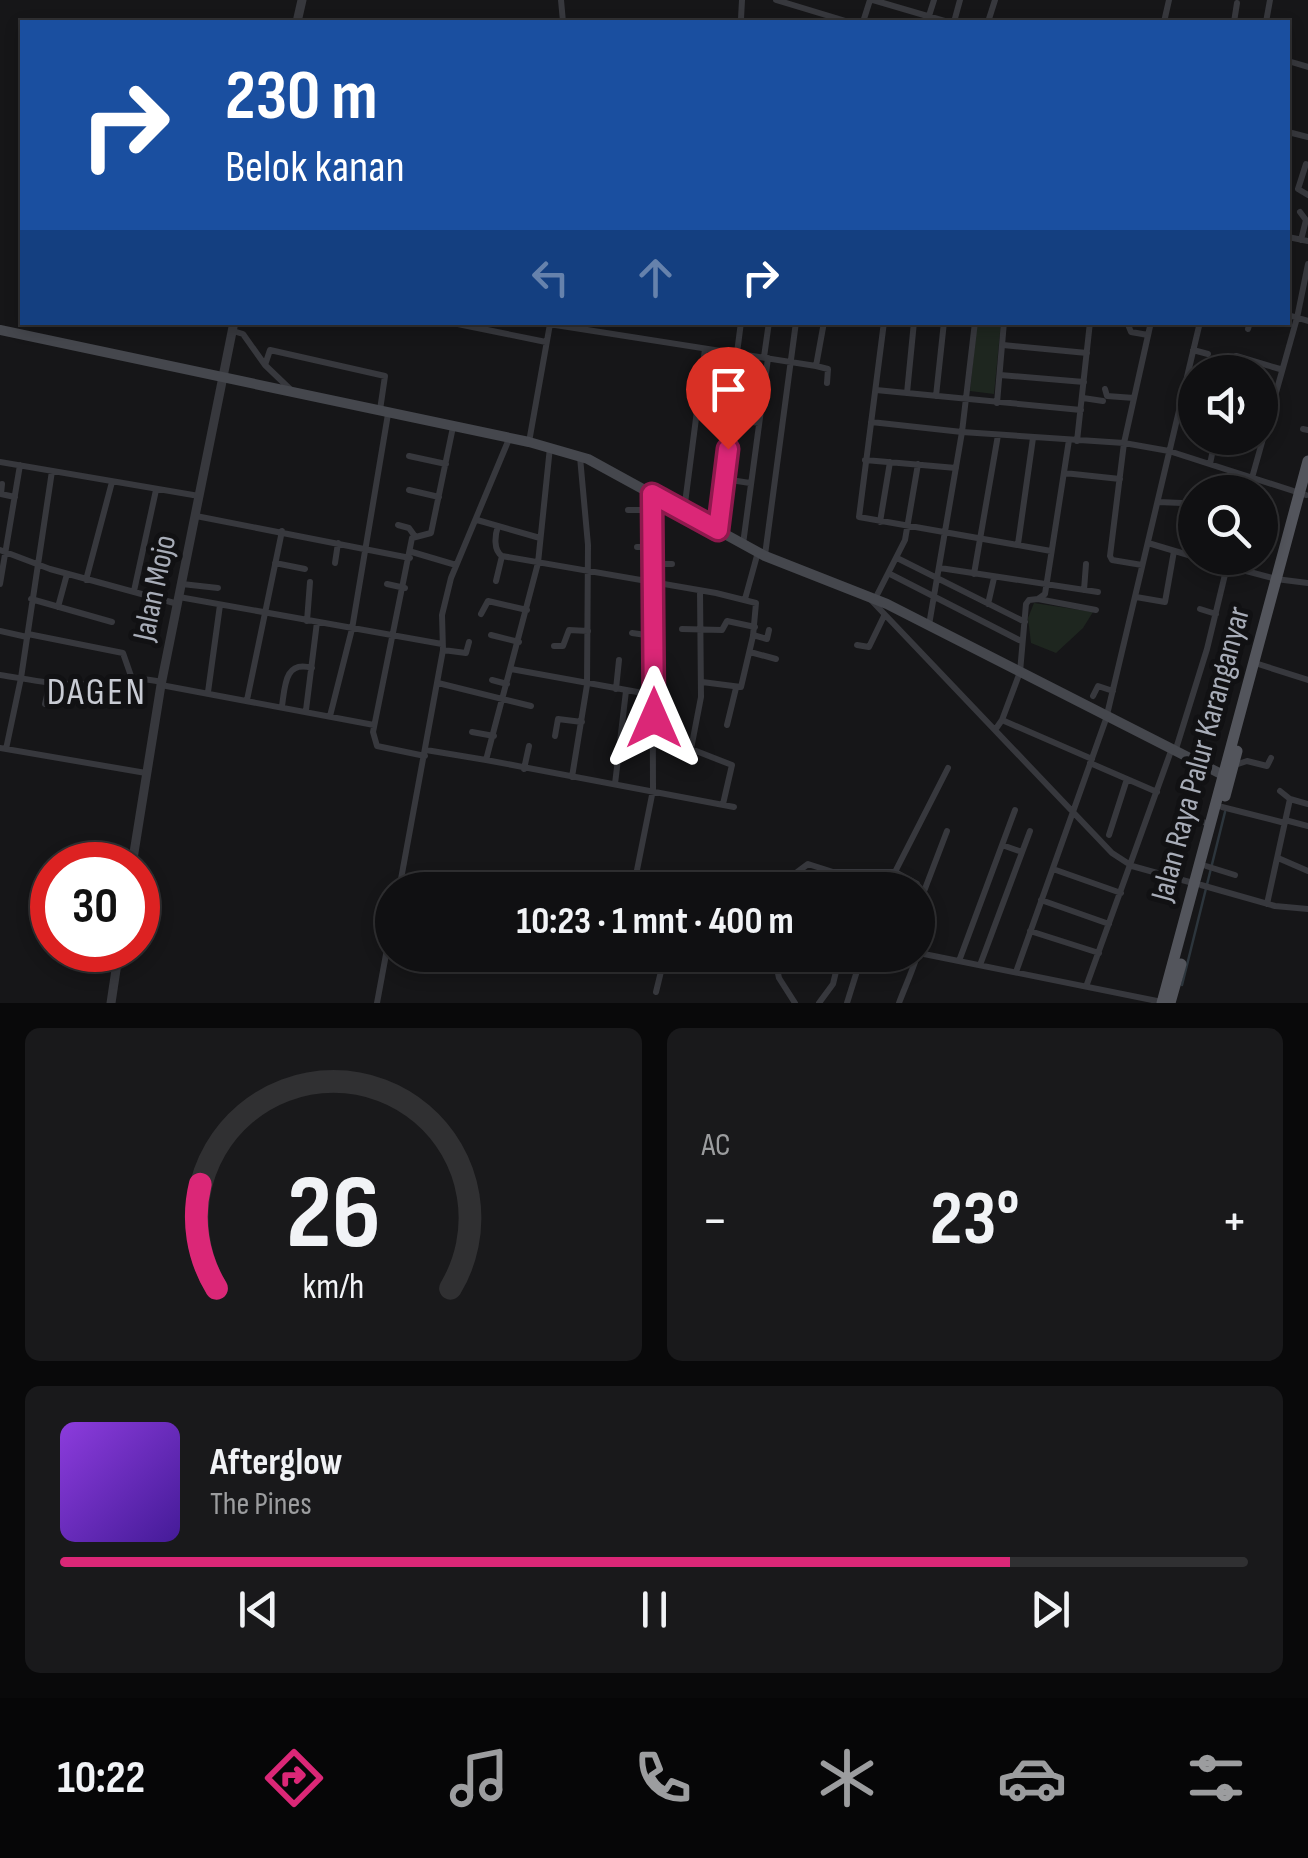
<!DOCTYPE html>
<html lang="id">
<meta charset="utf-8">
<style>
:root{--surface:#101012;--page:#19191b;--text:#f1f3f6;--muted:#9c9d9f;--line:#303032;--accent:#db2777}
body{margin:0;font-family:"Sofia Sans Condensed",sans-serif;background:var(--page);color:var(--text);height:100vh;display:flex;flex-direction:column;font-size:38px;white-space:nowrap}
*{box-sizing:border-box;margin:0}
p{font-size:32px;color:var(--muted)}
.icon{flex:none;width:55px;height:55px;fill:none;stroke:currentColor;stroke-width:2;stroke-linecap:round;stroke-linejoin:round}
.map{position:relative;height:1003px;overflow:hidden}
.sheet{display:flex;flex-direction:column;gap:25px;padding:25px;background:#09090a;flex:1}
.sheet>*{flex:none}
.top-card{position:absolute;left:20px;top:20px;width:1270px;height:305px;border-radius:0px;box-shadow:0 5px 15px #0003,0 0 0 2px var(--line);background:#1a4fa0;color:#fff;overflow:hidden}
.controls{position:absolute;left:1178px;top:355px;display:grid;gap:20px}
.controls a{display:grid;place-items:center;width:100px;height:100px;border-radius:50%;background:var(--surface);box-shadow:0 5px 15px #0003,0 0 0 2px var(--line);font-size:50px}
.speed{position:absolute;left:30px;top:842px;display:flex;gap:20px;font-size:50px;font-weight:700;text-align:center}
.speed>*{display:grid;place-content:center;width:130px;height:130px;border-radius:50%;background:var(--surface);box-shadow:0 5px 15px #0003,0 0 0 2px var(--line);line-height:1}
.speed .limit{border:15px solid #d22;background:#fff;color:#111}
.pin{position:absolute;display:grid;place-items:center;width:85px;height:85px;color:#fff;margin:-102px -42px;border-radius:50% 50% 50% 0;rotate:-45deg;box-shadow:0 0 10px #0007}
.pin .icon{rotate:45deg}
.me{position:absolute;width:110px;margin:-55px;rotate:0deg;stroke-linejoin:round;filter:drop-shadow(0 0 8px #0008)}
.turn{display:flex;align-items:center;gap:35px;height:210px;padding:0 40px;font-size:45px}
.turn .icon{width:130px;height:130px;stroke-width:2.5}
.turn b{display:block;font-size:70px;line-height:85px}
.lanes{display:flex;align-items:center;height:95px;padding:0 40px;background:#0003;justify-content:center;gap:50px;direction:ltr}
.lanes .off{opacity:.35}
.big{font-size:75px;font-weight:700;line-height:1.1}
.sheet .tile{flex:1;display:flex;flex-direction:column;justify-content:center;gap:15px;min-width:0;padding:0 35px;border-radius:15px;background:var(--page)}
.sheet .dial{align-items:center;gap:0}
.dial svg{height:260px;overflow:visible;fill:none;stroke:var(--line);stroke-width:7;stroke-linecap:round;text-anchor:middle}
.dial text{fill:var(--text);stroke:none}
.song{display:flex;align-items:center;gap:30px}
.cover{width:120px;height:120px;border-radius:15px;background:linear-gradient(135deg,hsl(270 70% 55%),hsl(260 70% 35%))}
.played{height:10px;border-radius:5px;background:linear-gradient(90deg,var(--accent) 80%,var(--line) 80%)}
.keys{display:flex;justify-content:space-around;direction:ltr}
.heat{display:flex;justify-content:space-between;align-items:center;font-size:55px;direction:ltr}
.sheet .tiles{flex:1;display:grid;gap:25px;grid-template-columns:1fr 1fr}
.tile:last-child{grid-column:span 2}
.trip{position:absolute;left:375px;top:872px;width:560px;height:100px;border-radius:50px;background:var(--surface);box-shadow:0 5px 15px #0003,0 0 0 2px var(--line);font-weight:700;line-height:100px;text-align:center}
.tab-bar{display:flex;height:160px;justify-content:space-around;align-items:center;background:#060607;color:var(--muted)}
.tab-bar .icon{width:70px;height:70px}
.tab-bar .selected{color:var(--accent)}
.tab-bar b{font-size:45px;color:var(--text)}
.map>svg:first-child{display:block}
</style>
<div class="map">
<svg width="1308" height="1003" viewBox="0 0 1308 1003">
<rect width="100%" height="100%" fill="#161618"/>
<!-- green -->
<path fill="#1e261f" d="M977,323H1001L994,394L970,391Z
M1034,603L1093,612L1083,628L1056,653L1031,643L1028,618Z"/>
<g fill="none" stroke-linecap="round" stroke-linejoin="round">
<!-- stream -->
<path stroke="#2c353c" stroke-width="2.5" d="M1182,985L1225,812"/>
<!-- minor -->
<path stroke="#37383d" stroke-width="6" d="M561,0L563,22
M742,0L741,19L747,22
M776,0L849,22
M873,0L948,22
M863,22L870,0
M927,22L934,0
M954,22L960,0
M988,22L995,0
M1164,22L1169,0
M1234,22L1237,3
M1266,22L1270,0
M1288,61L1308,67
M1288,132L1308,137
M1306,164L1298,189L1308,195
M1300,212L1306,220L1301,240
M1288,237L1308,241
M1288,315L1308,321
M448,322L546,342
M884,322L859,517L1051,551
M1127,322L1131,332L1148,335
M549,324L816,366L828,369L827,383
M1248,329L1250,322
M233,331L243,334L265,365L290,389
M1003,345L1087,353
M1193,350L1208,354
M737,353L741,322
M1236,356L1280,369
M764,357L769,322
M265,365L270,350L385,376L380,410
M816,366L824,322
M1000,375L1084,382
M1105,389L1107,396L1134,398
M876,390L1081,410
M907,393L914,322
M936,396L944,322
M1083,398L1103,401
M997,403L1004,322
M1180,406L1195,408
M732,419L759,423
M871,422L962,432L1124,443L1169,451L1306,495
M1303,429L1308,430
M1077,441L1090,322
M529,442L550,324
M409,456L446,464
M865,460L956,468
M0,462L199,496
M1210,464L1215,440
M1064,473L1120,479
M724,479L750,483
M2,484L1,494L15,497
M409,490L439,497
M1248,492L1297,318L1308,264
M1158,502L1182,503
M628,510H652
M684,511L705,349
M196,516L410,558
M477,520L540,538
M880,522L890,462
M398,525L409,528L414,535
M498,526C495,535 493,550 502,556L716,593L756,603L753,636L741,687L702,682
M718,529L741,354
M1148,543L1195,557
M743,544L768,358
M1018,544L1033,438
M637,547H653
M0,550L50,569L178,604
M412,552L456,565
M765,555L796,322
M897,558L1025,622
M1197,558L1276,579L1308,583
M275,563L305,569
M335,563L338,543
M653,564H672
M1142,565L1112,560L1110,556L1124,443L1151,322
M940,568L1098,592
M890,574L1019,640
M974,574L998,435
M86,580L112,482
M496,581L502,556
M0,584L20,465
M182,584L218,588
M387,584L405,588
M1084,590L1086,564
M134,591L156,490
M179,597L442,644
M1136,597L1165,602L1174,551
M31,599L112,622
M745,599L758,552
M875,599L905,540L918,464
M1038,599L1096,610
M871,600L1112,853L1132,866L1193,883
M988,604L994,578
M58,607L67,574
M1200,609L1216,614
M481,614L488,601L527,610
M307,621L310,582
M929,625L962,432L975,322
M682,629L722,630L727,621L755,627
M0,631L27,637
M632,633L653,636
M28,634L123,653L131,676
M491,635L519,642
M753,635L767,639L769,630
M857,645L869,647L884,616
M554,646H563L569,630L588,631
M443,650L466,653L469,642
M750,652L776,659
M1255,663L1308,680
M511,669L654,695
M0,675C27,679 54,685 81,684C114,684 126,674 162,682
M492,680L507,684
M438,683L531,706
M161,685L374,725
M616,689L619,660
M208,692L220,605
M1093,696L1098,686L1113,691
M247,700L282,531
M45,704L50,683
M282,706C285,685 285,660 312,668
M306,710L317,622
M330,716L352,629L388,414
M1002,720L1020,672L1026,604L1029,600L1038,599L1045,594L1069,440
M727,725L736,688
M995,730L1002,720L1092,759
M472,732L494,736
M555,736L558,719L582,722
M654,741L691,749L732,765L723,804
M0,748L146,773
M6,749L21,678L52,471
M691,749L701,697L700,591
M426,750L486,760L538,563L550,447
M1175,752L1207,649L1229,558
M425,756L377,746L373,732L412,538L431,533L453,427
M486,760L734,807
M1090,763L1157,792
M1235,765L1247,761L1267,766L1271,758
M524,769L529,746
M572,777L587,685L588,545L580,457
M615,784L626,691
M1290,799L1308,804
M1222,807L1285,823
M1180,814L1209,824
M1285,820L1308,826
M1109,835L1127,779
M1002,845L1022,852
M1278,858L1308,871
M1206,866L1235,875
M1053,869L1121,893
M895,872L948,768
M1201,885L1275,906L1308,909
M399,890L443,650L442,615L451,578L509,439
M633,890L653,790L652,494
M785,890L792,876L808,864L833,872H895L917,884C938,921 912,968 899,1003
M923,894L947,831
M1041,900L1109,924
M1267,904L1290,799L1280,791
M1030,931L1099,953
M919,953L1162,1002
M774,955L779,978L795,1003
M959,961L1015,810
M980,965L1030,831
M1016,972L1106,719L1200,322
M1087,984L1171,751
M656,992L665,955
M377,1003L392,922
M819,1003L833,984L840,955
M847,1003L862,955"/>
<!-- tertiary -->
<path stroke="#37383d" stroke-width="9" d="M297,22L302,0
M132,865L161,685L234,322
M111,1003L119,950"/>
<!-- secondary -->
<path stroke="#45474d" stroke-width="10" d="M0,330L529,442L588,459L765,556L887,604L1229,778"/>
<!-- primary -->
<path stroke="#53555c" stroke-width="11" d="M1225,796L1237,751
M1162,1003L1308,461
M1170,1003L1181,964"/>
</g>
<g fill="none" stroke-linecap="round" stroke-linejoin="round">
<!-- route casing -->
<g stroke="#8e194d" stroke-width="25">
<path id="route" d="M654,718L652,494L718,530L728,449"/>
</g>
<!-- route -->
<use href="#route" stroke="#db2777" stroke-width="18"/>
</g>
<g text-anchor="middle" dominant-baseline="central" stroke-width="10" stroke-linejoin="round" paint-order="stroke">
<!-- street labels -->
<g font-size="32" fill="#a8adb8" stroke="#111113">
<text transform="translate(155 588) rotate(-78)">Jalan Mojo</text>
<text transform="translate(1201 754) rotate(-75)">Jalan Raya Palur Karanganyar</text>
</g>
<!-- quarter labels -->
<g font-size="38" letter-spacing="2.5" fill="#c9ccd4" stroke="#111113">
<text x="97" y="692">DAGEN</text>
</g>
</g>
</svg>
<div class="controls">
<a><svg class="icon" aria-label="sound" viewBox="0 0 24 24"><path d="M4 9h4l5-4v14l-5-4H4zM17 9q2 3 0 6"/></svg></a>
<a><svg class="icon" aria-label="search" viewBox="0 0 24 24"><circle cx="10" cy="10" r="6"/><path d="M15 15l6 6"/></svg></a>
</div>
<div class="speed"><div class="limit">30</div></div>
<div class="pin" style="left:728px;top:449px;background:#d93025"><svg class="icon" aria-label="arrive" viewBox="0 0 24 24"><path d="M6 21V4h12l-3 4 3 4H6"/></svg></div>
<svg class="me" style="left:654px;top:718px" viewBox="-20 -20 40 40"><path d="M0-17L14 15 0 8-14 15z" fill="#db2777" stroke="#fff" stroke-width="4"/></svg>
<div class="trip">10:23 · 1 mnt · 400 m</div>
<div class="top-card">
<div class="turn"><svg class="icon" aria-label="right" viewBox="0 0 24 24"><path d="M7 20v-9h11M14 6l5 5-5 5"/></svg><div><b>230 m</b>Belok kanan</div></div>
<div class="lanes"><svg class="icon off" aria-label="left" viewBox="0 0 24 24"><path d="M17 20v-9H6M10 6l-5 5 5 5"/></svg><svg class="icon off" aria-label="ahead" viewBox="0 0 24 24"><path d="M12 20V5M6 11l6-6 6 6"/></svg><svg class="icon" aria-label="right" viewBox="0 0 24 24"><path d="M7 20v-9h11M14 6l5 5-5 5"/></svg></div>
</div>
</div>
<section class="sheet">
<div class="tiles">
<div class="tile dial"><svg viewBox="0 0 100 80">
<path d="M14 69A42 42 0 1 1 86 69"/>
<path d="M14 69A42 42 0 0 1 9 37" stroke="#db2777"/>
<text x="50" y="56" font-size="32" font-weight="700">26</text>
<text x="50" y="72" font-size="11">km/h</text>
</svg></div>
<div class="tile"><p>AC</p>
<div class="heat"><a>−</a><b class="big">23°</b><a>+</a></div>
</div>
<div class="tile">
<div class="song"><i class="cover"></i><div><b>Afterglow</b><p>The Pines</p></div></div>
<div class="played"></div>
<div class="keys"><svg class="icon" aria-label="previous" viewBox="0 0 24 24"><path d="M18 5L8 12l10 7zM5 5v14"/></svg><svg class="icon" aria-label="pause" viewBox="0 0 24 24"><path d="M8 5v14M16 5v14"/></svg><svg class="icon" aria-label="next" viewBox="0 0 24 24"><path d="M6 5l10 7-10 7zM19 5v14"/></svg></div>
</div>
</div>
</section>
<nav class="tab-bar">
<b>10:22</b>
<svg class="icon selected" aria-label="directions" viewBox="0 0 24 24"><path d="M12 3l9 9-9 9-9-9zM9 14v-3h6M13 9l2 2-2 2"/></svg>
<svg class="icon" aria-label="music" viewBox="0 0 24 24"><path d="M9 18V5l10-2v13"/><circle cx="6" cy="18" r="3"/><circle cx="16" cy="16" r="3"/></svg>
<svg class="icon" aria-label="phone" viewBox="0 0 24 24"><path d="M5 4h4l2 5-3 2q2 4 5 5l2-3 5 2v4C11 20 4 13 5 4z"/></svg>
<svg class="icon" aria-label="climate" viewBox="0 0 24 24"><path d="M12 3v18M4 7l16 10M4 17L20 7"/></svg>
<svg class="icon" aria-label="car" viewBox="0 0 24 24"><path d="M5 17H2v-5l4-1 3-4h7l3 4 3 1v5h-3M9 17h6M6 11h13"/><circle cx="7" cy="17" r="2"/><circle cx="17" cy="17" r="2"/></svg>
<svg class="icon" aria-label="filters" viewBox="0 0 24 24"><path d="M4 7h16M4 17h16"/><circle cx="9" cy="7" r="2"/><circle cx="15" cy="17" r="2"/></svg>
</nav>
